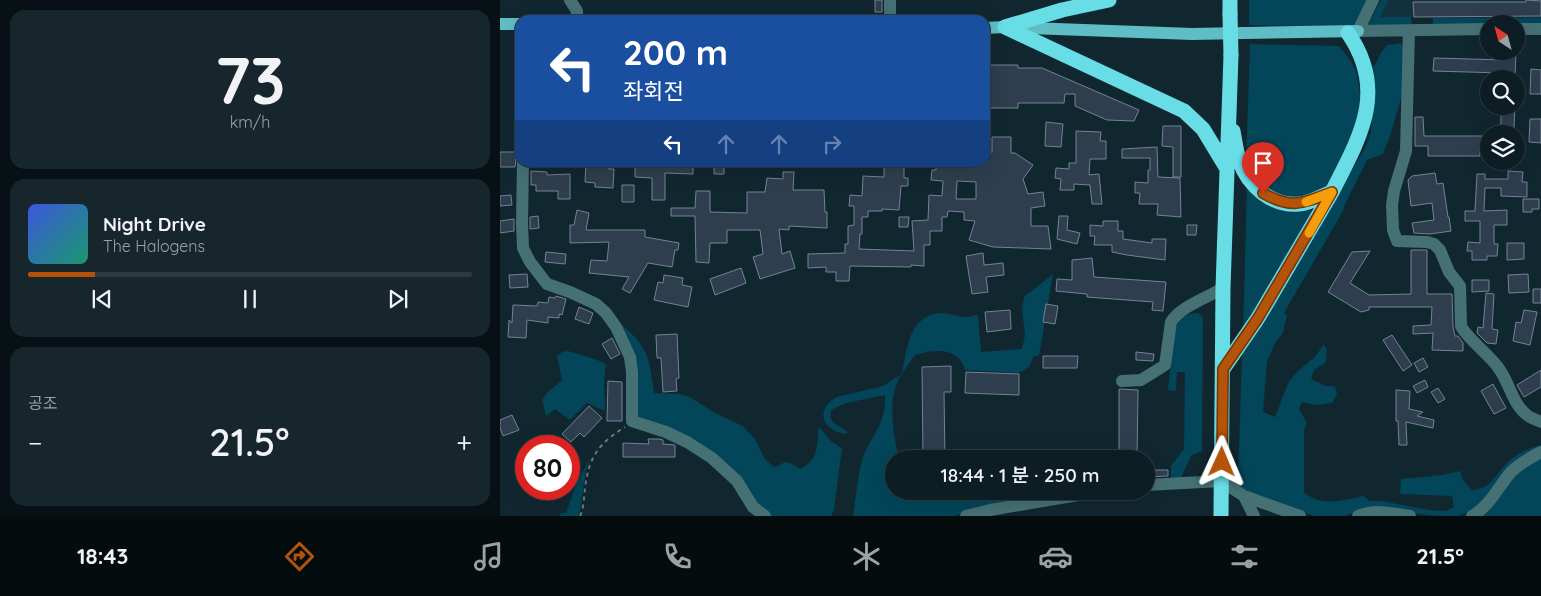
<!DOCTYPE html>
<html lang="ko">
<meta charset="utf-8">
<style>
:root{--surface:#0d1d24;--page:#16262c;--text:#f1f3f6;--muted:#9aa2a6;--line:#2d3b41;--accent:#b45309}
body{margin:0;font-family:Quicksand,"Noto Sans KR",sans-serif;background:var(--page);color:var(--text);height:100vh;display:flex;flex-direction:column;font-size:19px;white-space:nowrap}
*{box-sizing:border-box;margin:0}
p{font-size:16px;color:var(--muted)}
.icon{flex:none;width:28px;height:28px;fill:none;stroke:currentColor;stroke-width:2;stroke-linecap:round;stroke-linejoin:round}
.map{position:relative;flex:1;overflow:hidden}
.panel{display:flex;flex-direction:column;gap:10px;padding:10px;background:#071014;width:500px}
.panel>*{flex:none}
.guide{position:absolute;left:15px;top:15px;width:475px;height:152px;border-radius:15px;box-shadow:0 5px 20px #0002,0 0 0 1px var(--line);background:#1a4fa0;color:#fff;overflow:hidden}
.needle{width:32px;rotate:324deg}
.fabs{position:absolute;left:980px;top:15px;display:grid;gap:10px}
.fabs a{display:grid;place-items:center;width:45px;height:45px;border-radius:50%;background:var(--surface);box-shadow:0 5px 20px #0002,0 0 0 1px var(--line);font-size:25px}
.speed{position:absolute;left:15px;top:435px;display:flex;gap:10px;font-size:25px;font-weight:700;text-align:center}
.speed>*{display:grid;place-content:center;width:65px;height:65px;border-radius:50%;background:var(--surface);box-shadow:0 5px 20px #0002,0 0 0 1px var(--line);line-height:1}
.speed .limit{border:8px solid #d22;background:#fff;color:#111}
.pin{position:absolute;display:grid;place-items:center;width:42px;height:42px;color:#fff;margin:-51px -21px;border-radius:50% 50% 50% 0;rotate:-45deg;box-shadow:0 0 5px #0007}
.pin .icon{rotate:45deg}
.me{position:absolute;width:55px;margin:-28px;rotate:1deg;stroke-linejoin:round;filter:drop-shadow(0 0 4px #0008)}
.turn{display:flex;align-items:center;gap:18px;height:105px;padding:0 25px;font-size:22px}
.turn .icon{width:65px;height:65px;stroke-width:2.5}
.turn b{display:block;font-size:35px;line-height:42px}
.lanes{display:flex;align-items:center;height:48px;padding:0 25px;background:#0003;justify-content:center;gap:25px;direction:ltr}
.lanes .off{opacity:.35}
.big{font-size:38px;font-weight:600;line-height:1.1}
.panel .widget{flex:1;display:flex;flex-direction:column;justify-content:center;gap:8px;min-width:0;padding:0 18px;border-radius:15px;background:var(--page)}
.panel .dial{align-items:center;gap:0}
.dial b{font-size:65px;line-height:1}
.song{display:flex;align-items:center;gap:15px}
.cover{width:60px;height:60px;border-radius:8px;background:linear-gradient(135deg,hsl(230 70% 55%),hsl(160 70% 35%))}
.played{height:5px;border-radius:2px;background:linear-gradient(90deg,var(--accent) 15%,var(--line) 15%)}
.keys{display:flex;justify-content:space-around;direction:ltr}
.heat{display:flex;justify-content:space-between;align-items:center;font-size:28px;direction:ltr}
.trip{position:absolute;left:385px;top:450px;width:270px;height:50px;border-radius:25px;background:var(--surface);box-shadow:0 5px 20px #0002,0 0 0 1px var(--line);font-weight:600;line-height:50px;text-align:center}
.tab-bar{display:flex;height:80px;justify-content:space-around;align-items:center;background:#050c0e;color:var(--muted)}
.tab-bar .icon{width:35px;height:35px}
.tab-bar .selected{color:var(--accent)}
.tab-bar b{font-size:22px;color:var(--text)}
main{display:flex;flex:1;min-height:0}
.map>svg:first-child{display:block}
</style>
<main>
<section class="panel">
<div class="widget dial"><b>73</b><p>km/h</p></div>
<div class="widget">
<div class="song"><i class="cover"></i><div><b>Night Drive</b><p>The Halogens</p></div></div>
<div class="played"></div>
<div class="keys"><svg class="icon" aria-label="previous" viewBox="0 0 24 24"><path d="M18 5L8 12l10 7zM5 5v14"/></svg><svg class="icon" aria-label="pause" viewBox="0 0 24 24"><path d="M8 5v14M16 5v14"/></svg><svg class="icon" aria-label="next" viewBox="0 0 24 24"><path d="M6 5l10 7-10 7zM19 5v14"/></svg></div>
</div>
<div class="widget"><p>공조</p>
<div class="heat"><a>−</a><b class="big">21.5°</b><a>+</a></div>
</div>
</section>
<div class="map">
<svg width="1041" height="516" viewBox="0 0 1041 516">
<rect width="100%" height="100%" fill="#112730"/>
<!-- built -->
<path fill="#11313d" d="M885,0H1041V18L880,17Z"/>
<!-- green -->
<path fill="#034559" d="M749,0H870L857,26L846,27L749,25Z
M881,0H888L880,17H911L912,26L868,25Z
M933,18H1041V26L1016,24L933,26Z
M904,43L902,95L890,136L883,154L867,160L844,206V209L784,313L787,315L783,333L775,343L767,362L763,412L775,417L789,381L798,371L815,357L824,344L827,350L826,362L814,370L811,379L825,386H835L837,394L832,403L815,405L802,402L799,409L807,423L804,429V492C821,507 842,501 863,496L870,501H881L929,510L946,511L954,507L952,496L900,494L901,479L942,475L960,471L964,482L972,490C992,489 995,474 1009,461C1018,453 1029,448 1041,445V449L984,499L970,511L959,516H938L867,508L844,516H814L763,499L740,487L738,482L742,353L865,148L871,132L872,117L873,69L881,53L887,45Z
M750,44L839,46L851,61L857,73L860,96L859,125L830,185L812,197L790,198L767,190L746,165Z
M747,183L809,207L814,215L743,335Z
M553,274L539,356H534L529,367L519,373L465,370C459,347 433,349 415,355C408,365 398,377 395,389C389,411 394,437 399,459H394V491H576L466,512L456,516H353C356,498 357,479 362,461C370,434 386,428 385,395L346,403L331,410L330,418L334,423L348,432L346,434C322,431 314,410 337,397L383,386L402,374C407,350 408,316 440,313C449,313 458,317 467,317C471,317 474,315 478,315L481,352L522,349L525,335L522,309L524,297Z
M698,313L703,317L702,451L691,456L680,480H671V466L684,449L685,372H677L676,391L668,390C670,375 672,330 680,320C684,314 691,314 698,313Z
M111,316C145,343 149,350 154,393L180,394L190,397L215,413L243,426L255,439L265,459L273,467H276L285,462L290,463L301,469C320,458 316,445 319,427L332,442L342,448L334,510L331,516H271L266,513L242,485L153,424L137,416L136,395Z
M68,351L95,359L106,364L104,381L105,411L87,403L70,420L55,409L46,416L42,400L47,393L62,380L57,356L62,352Z
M1041,455V516H978L1009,478Z
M91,458C81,479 85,496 78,516H59L61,513H66L78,479Z"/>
<!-- building -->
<path fill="#2f3e4e" stroke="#728394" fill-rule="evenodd" d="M375,0H382V12H375Z
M1026,0L1041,1V16L914,17L913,2H1026Z
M1006,51H1016L1015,79H1002V73L933,71L934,58L1006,60Z
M485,65H518V68H542L639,110L634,121L607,120L575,106V94H565L564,103H518V108H485Z
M1031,69L1041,70V94H1030Z
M1001,106H1015L1014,127L1018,134H989V142L980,147V156H928V146H915V117H923L924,136H983L1001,124Z
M1030,119H1041V143L1029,142Z
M546,122L563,124L561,147L545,146Z
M663,126H681V177H673V147L662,146Z
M576,131L601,132L600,141H606V159H590L589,175L599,174L602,204H592L590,185L574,184V190H560L561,179L555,178L556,168L569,169V163H576Z
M492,137H511V153H515L533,165L523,179L528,194L543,192L545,206L531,208V226H548L551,249L493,247L469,240L475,221L464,220V212L448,211L447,217H442V231H430V245H424V266L411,265V267L350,266L349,281H336V272H326V267L308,268V254L345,253V244H348V226L354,225V206H349L350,195L362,196L363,176L384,177V162H404V178H408V186H401L399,210L382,209V211H368V217H362V234H360L359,249L414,251L412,221L428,220L429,195L442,196L443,181L431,180L432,170H436V162H485V152H492ZM457,181L476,182V199H456Z
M657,147L658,177L680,178L681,217L657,215L658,204H639L640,193H635V182L648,183V170H650V158H622V149Z
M0,152H20V155L16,158L15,167H0Z
M86,162H109V169H114L113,188L95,187V183L85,182Z
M135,164L193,165V174L165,173V200H152V178L135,177Z
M214,166H224V174H214Z
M31,171L47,172V175L70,174V199H58V191H36V185H31Z
M1008,171L1023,172L1022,182H1027V197L1001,196V188H985L984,211L1007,210V225H994V244H998L997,256H987V260H972V251H967L968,242L980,243V221H965V211H975L977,174H985V179H1008Z
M283,172H294L293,190H324L325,212H327V228L289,226V230L279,229L282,254L290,251L295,268L260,279L253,257L263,254L260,230H227V243H210L209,263L196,262L195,216H171V208H195L196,191H210V212L247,213V192H265L267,178L283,179Z
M935,173L937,184L943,183L948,217H949L951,231L930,234L914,233L912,223L934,220L932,203L911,206L908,180L912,176Z
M122,185H134V202H122Z
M11,195L12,205L0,206V196Z
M1023,199H1039V209H1032V212H1023Z
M77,210L89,213L86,230H145V237L179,243L178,250H175L172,267L148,263L130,293L122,289L129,277L89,273L91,260L107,261L109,242L70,243V225H74Z
M38,216L39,228L30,229V217Z
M559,216H568L567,230L580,233L577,244L557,239Z
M399,217H409L408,227H399Z
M14,219V231L0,233V221Z
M603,221H618V231H623V239L652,243V239H666L665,260L627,255L612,252V245H594L595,236H590V225L603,226Z
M687,225H697L696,235H687Z
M1007,243H1024V259L1007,260Z
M911,250H927V294H952L953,327L955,336H958L963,343V351L932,350L933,333L913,334V326L931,325L932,307H869V310L861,312L828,292L852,252L870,251L850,283L869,295L911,294Z
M46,252L66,254L65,264L45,262Z
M483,253L484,265L503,263L504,275L486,277L488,292L472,294L466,256Z
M592,258L594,277L666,282L663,311L652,310L653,302L587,297V294L556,291L557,279L572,280V260Z
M241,268L246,283L215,295L210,279Z
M27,274L28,287L10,288L9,275Z
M1028,274L1029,292L1009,293L1008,275Z
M164,275L183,278L182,285L192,287L188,307L154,300L158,282L163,283Z
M972,280H989V291L972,292Z
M1033,289H1041V303H1033Z
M986,293L994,294L992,329L998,330L996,344L987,343L977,333L978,327L983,328Z
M56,296L66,299L62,315L59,314V318L48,317V323L27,320L26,338L8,337L9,320L12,323L13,305L37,306L38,302L48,303L49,297L55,298Z
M546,304L558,306L555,324L543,322Z
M79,307L93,313L89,324L75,319Z
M510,310L511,329L487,332L485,312Z
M1024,310L1037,312L1030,345L1013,341L1016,322L1021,323Z
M177,334L179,378L176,379L177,391L163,392L161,358H157L156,335Z
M892,335L912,365L903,371L883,340Z
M112,338L120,354L111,359L102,344Z
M636,352L654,354L653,361L636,360Z
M543,356H578L577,368H543Z
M923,358L928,367L919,372L914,363Z
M451,366V392H444L445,459H423L422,367Z
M1041,370V387L1024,397L1017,385Z
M466,372L519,374V395L465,393Z
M925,380L928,387L917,393L913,386Z
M108,381L122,382V421H107Z
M993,384L1006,408L994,414L981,391Z
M938,388L945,399L938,403L931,392Z
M619,389L638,390L637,459H619Z
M896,390L910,391L909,409L923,412L917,416L934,420L933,428L906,422L907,445H899L898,421H896Z
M89,406L102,418L84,437L80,433L71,442L62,434Z
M12,415L19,430L3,436L0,428V420Z
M148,439H160L163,440V444L175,445V457H123V443L149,444Z
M646,470H668V476L646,477Z"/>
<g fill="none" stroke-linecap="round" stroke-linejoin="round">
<!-- path -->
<path stroke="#677980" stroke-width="2" stroke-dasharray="4 4" stroke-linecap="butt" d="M80,516C84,508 84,497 85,488C89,457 98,444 125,427"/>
<!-- minor -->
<path stroke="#467174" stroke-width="12" d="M70,0L77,11V20
M873,0L858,31L989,29
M390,20V0
M1016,29H1041
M909,30L906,151L894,191L892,205L893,230L897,241L927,242L934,244L940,250L949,272L960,286L961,326C966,337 988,354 997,366C1009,380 1012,404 1027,415C1031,418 1036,420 1041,422
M23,162L22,224L23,248L30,262L47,284L70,292L96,304L106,313L116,327L130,357L132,372V421L166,432L187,442L212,458L237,481L253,507L265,516
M622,381L641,380L665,365L671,322C681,306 707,298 723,288
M646,485L721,481L744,496L800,516
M744,496L754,516
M466,516L490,510L602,491
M858,516C875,509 892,513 910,516
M972,516C990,506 998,487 1011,472C1020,463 1030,458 1041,452"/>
<!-- major -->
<path stroke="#5fbec5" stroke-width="12" d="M0,24H20
M485,28L505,27L692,34L858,31"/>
<!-- highway -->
<path stroke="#68dde5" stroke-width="15" d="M730,0V14
M505,27L684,111L703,129L726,167
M505,27L562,10L609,0
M832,192C860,137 888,91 848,33
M723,369L758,318L832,192C822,196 811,203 799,204C773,207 748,186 740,162C736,152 735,141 733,131
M721,516L723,288L731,55"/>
<!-- highway-bridge -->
<path stroke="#68dde5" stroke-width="15" d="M730,14L731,55"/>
</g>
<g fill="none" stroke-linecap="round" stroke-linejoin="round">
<!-- route casing -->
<g stroke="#753606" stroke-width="12">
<path id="route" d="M722,462L723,369L758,318L832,192C803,203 792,210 763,193"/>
</g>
<!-- route -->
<use href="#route" stroke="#b45309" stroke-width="9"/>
<!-- slow -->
<path stroke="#f59e0b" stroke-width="9" d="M806,202L832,192L809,233"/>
</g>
</svg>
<div class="fabs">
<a><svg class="needle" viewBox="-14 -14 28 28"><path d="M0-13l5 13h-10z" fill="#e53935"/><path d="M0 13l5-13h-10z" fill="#9aa2a6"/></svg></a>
<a><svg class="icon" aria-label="search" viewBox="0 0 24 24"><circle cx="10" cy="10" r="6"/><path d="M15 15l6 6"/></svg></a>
<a><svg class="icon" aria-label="layers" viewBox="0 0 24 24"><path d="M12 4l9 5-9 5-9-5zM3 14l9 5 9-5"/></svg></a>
</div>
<div class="speed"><div class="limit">80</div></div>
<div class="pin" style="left:763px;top:193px;background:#d93025"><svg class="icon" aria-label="arrive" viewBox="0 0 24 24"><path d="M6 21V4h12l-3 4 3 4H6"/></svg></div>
<svg class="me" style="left:722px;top:462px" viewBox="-20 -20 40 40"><path d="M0-17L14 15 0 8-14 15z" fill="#b45309" stroke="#fff" stroke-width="4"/></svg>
<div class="trip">18:44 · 1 분 · 250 m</div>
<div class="guide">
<div class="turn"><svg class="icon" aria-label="left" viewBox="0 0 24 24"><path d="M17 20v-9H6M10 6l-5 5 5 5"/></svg><div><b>200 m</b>좌회전</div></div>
<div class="lanes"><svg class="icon" aria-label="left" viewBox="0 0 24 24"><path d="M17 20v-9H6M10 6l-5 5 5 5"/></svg><svg class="icon off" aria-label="ahead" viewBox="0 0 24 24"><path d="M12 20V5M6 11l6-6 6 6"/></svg><svg class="icon off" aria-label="ahead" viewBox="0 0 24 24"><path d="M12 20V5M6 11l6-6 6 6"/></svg><svg class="icon off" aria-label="right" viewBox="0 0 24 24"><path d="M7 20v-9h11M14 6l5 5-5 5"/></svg></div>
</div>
</div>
</main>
<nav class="tab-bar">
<b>18:43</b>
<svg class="icon selected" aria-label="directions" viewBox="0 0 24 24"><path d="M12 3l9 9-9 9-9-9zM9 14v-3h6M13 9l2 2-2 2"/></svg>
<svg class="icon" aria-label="music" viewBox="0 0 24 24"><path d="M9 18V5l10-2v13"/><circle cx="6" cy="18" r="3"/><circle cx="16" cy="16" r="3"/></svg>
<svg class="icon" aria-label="phone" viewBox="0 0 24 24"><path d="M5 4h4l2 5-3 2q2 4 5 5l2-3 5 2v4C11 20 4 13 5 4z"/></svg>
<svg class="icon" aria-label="climate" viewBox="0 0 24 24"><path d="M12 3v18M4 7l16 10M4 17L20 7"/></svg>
<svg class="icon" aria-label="car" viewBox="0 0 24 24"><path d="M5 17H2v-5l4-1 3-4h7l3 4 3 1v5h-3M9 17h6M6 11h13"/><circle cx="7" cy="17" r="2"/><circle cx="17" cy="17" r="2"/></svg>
<svg class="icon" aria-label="filters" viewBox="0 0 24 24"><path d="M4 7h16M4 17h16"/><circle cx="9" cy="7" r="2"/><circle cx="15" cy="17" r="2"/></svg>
<b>21.5°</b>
</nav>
